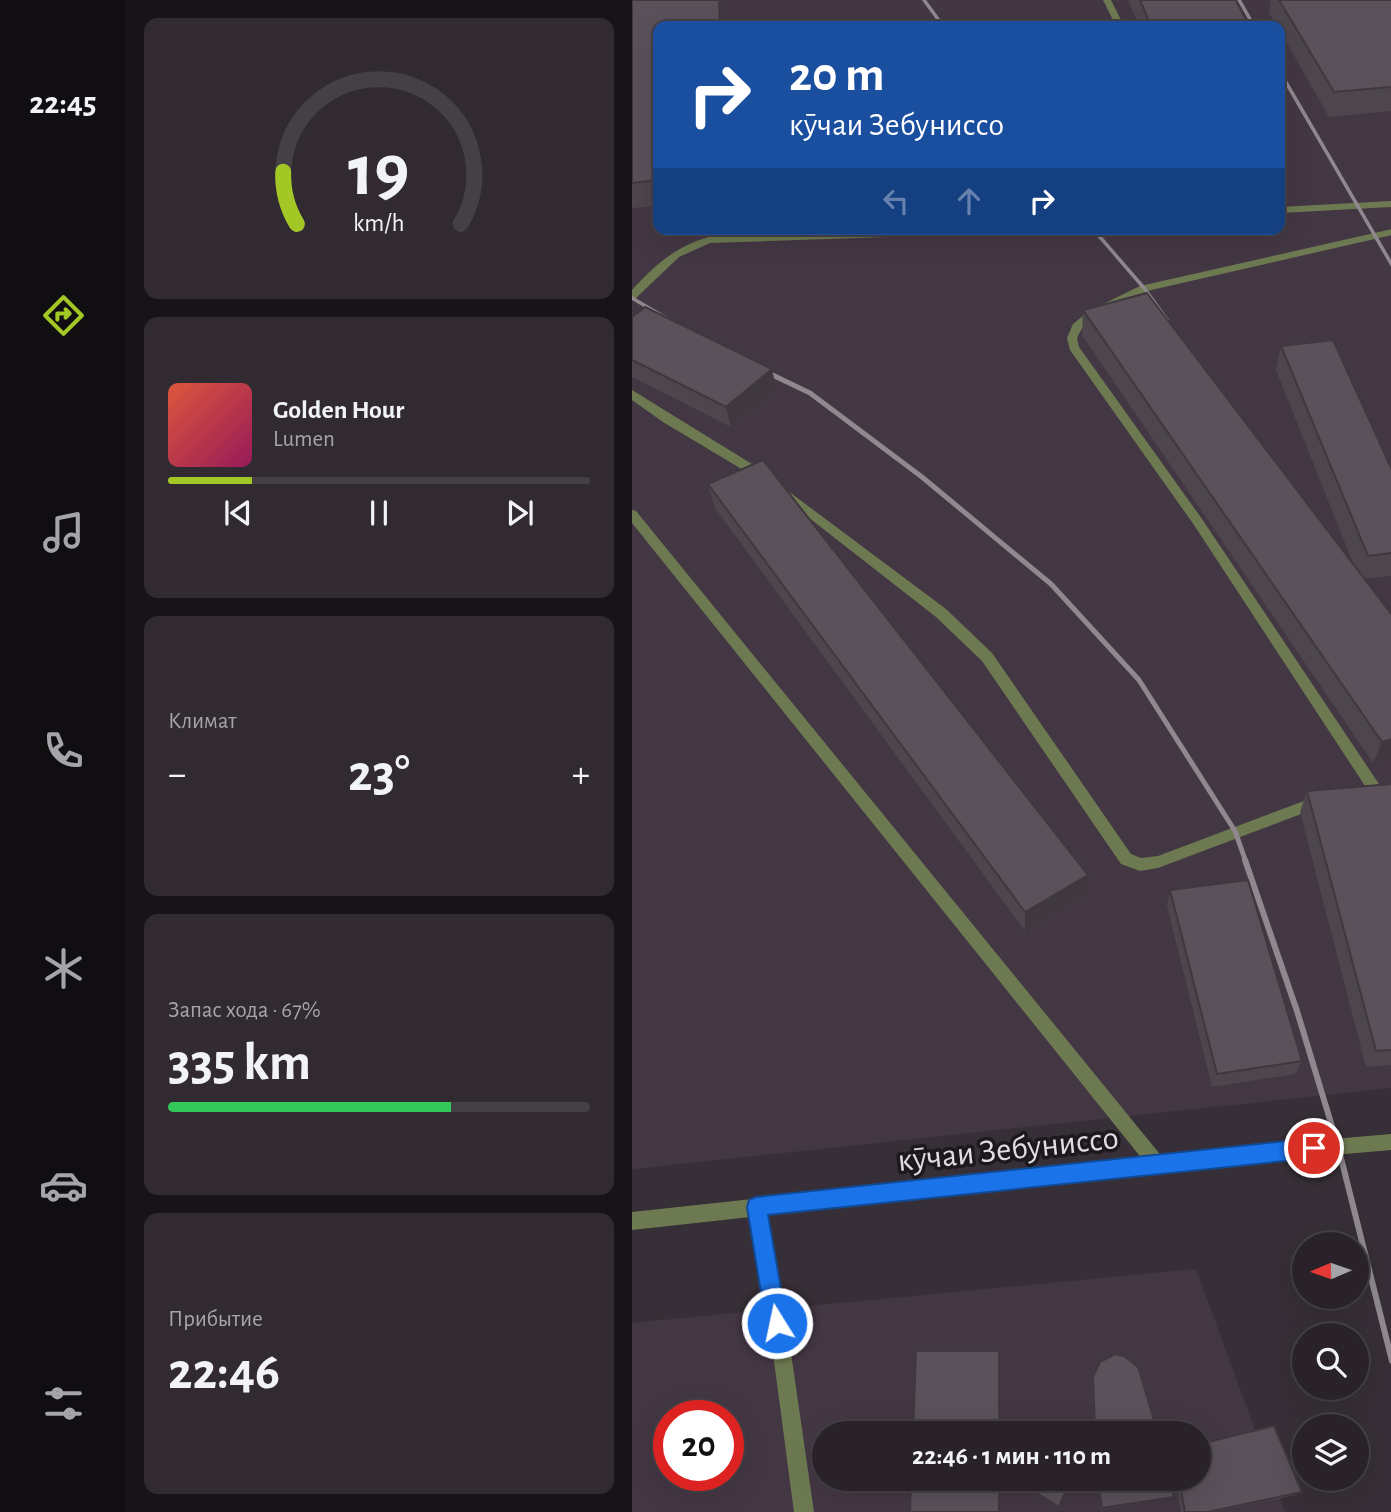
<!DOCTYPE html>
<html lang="ru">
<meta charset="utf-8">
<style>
:root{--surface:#292329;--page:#312b31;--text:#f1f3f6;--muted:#a5a4a8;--line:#454046;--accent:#a3c826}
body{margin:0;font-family:"Alegreya Sans",sans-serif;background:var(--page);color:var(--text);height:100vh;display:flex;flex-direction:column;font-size:26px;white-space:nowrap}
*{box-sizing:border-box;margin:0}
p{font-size:23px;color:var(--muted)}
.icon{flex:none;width:38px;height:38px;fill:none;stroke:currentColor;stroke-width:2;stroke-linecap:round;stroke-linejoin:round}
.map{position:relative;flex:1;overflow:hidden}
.sheet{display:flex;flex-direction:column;gap:18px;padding:18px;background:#171317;width:506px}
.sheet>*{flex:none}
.banner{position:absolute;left:21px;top:21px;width:632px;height:214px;border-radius:14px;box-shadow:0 7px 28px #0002,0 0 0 2px var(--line);background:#1a4fa0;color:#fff;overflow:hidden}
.needle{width:46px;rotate:268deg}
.buttons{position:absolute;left:660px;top:1232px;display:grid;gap:14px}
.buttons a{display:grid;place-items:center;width:77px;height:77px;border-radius:50%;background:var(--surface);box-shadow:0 7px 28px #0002,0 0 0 2px var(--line);font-size:35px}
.speed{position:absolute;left:21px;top:1400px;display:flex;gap:14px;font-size:35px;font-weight:700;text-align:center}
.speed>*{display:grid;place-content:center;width:91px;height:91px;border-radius:50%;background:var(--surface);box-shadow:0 7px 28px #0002,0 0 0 2px var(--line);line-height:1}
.speed .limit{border:10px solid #d22;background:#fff;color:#111}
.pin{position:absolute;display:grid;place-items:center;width:60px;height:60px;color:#fff;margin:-30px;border:4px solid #fff;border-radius:50%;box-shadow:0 2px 7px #0007}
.me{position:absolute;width:77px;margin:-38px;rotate:350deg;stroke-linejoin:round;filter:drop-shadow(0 0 5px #0008)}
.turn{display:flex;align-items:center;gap:24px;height:147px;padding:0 21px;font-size:32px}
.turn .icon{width:91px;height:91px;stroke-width:2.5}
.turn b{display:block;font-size:49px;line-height:60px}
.lanes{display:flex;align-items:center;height:66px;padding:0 21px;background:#0003;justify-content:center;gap:35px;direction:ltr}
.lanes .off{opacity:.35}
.big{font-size:52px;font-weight:700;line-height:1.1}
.sheet .tile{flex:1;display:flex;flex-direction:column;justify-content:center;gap:10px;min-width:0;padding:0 24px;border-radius:14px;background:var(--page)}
.sheet .dial{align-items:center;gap:0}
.dial svg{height:182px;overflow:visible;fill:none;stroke:var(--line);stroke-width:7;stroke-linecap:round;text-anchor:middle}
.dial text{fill:var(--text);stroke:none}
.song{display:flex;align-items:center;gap:21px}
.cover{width:84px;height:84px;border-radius:10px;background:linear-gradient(135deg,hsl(10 70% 55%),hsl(330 70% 35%))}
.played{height:7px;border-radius:4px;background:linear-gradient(90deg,var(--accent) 20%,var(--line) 20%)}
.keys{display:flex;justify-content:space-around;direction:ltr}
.heat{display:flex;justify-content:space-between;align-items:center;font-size:38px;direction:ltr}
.charge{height:10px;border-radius:5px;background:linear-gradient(90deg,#34c759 67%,var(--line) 0)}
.trip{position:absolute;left:180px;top:1421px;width:399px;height:70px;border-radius:35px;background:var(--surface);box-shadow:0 7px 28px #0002,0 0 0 2px var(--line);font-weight:700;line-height:70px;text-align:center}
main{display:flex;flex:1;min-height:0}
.tab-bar{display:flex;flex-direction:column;width:126px;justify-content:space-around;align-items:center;background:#100e10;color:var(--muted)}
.tab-bar .icon{width:49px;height:49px}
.tab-bar .on{color:var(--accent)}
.tab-bar b{font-size:32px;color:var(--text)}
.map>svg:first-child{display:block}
</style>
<main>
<nav class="tab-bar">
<b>22:45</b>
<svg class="icon on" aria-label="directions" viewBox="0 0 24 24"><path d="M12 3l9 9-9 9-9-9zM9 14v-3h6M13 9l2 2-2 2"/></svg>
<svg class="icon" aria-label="music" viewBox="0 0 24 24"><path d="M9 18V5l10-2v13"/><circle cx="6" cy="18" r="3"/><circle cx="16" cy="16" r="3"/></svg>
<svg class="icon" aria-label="phone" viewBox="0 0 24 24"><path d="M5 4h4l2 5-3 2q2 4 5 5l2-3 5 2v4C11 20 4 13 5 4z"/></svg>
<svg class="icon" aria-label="climate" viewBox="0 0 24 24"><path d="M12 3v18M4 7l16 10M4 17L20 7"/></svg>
<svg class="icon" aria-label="car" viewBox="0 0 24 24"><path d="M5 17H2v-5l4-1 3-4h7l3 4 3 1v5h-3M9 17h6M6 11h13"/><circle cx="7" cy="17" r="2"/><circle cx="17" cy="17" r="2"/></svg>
<svg class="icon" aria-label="filters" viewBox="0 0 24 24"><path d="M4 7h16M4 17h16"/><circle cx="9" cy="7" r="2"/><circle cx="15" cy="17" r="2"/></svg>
</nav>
<section class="sheet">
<div class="tile dial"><svg viewBox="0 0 100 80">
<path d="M14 69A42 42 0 1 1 86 69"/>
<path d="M14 69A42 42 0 0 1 8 46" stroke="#a3c826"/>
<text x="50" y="56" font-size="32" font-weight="700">19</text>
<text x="50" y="72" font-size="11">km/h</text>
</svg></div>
<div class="tile">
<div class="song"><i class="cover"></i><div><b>Golden Hour</b><p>Lumen</p></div></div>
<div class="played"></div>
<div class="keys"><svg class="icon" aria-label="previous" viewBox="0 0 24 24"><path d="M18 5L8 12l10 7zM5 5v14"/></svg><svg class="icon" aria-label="pause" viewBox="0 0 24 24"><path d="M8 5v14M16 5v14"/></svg><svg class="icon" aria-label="next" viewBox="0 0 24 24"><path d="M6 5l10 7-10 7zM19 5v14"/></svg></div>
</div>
<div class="tile"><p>Климат</p>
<div class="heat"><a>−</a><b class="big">23°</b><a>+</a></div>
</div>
<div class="tile"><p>Запас хода · 67%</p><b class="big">335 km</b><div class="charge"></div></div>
<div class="tile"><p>Прибытие</p><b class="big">22:46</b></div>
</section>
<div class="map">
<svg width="760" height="1512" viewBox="0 0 760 1512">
<rect width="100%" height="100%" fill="#372f37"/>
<!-- built -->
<path fill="#443744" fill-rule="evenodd" d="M0,0H759V1088L0,1169ZM26,26H648V229H26Z
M564,1269L653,1512H0V1323ZM37,1416H96V1475H37ZM192,1433H567V1479H192Z"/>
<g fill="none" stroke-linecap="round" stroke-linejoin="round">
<!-- service -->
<path fill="#6d7a51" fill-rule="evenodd" d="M471,0H479L492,26H484Z
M760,201V207L648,213V207Z
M303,229H404L399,232L78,243L47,257L4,298L0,299V290C23,265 44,246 77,237Z
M760,229V235L515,291L465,315L450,328L445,338L447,347L570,519L749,787L751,791L749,795L744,797L739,795L562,525L438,350L435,338L441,324L457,311L508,286Z
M0,390L136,474V480H128L31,422L0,400Z
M148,485L314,609L360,653L499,854L509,858L526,856L688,795L693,797L695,801L693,805L526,868L508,871L489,864L350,661L304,617L144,492L142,489L144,486Z
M0,510L4,511L531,1158L534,1164L531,1170L525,1173L519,1170L0,523Z
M124,1198L130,1201L133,1207L158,1346L182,1512H162L140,1346L115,1207L118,1201Z"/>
<!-- tertiary -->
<path fill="#6d7a51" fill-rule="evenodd" d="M760,1134V1150L587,1165L0,1230V1212L587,1149Z"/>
<!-- rail-far2 -->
<path stroke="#8f898f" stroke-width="3.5" d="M292,0L311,26
M607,0L622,26
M648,72L760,265
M461,229L512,288L535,320
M0,298L39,321
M125,367L134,371"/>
<!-- rail-far1 -->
<path stroke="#8f898f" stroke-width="5" d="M130,370L178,393L290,477L419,584L507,680L603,831L614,862"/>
<!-- rail -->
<path stroke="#8f898f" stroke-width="6" d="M613,860L665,1011L706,1146L760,1361"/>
</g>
<!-- wall -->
<path fill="#4d464d" d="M0,0H90L91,26H26V206L0,208Z
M496,0H604L617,26H507Z
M639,0H760V111L697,117L648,31V26H645L637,13Z
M451,310L723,568L644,370L649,346L760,470V576L732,579L760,615V757L741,763L450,335Z
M0,317L140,369L144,389L99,427L0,377Z
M76,484L454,894L393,931L83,508Z
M760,784V1065L734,1067L668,812L675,791Z
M538,890L670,1061L663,1074L580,1087L535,906Z
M461,1377L526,1433H462L460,1382Z
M380,1479H439L426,1508Z
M465,1479L542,1497L540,1498L469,1510L464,1480Z
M543,1479H567L670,1492L664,1495L582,1512H549Z"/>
<!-- shaded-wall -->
<path fill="#3f393f" d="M87,0H90L91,26H88Z
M140,369L144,389L99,427L94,407Z
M760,739V757L741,763L750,742Z
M456,875L454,894L393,931V912Z"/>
<!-- building -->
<path fill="#5a515a" stroke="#3f393f" stroke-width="2" d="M0,0H87L88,26H26V180L0,183Z
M508,0H604L617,26H519Z
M647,0H760V87L702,92Z
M515,293L760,615V739L750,742L451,310Z
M13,307L140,369L94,407L0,360V317Z
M701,340L760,470V553L736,556L649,346Z
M131,460L456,875L393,912L76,484Z
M760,784V1050L744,1051L675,791Z
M616,880L670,1061L585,1074L538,890Z
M284,1351H367V1433H281Z
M483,1354L492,1356L506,1367L526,1433H463L461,1377L468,1362Z
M642,1426L670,1492L576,1512H553L547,1479H567V1444Z
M279,1479H367V1512H278Z
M382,1479H439L427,1507Z
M465,1479H538L542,1497L470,1508Z"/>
<!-- route -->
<path fill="#1a73e8" stroke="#114b97" stroke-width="2" d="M682,1138L689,1141L692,1148L689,1155L682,1158L136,1215L155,1323L152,1330L145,1334L137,1330L134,1323L115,1207L117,1200L124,1197Z"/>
<g text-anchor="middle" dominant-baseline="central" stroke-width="7" stroke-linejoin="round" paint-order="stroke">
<!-- near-street labels -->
<g font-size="33" fill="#e1dce1" stroke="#1c181c">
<text transform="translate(376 1150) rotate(-6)">кӯчаи Зебуниссо</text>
</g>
</g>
</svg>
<div class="buttons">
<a><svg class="needle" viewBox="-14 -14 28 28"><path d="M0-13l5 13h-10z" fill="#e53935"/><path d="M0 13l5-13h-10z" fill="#a5a4a8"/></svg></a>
<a><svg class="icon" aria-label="search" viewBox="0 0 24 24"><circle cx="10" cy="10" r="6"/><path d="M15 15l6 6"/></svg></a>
<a><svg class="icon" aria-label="layers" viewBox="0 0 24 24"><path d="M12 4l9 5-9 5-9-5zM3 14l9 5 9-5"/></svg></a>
</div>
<div class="speed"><div class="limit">20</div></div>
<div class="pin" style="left:682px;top:1148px;background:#d93025"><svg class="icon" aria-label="arrive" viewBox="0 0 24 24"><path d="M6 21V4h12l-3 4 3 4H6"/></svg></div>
<svg class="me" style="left:145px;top:1323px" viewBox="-20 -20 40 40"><circle r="17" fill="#1a73e8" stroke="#fff" stroke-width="3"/><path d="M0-11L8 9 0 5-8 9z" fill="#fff"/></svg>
<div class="trip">22:46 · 1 мин · 110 m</div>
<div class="banner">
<div class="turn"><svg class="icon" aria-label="right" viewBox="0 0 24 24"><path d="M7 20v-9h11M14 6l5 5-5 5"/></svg><div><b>20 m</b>кӯчаи Зебуниссо</div></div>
<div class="lanes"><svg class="icon off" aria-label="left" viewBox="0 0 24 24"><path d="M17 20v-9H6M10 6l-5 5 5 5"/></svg><svg class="icon off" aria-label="ahead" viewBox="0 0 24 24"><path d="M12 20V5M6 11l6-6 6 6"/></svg><svg class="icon" aria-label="right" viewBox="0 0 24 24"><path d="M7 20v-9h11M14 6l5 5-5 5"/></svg></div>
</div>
</div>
</main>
